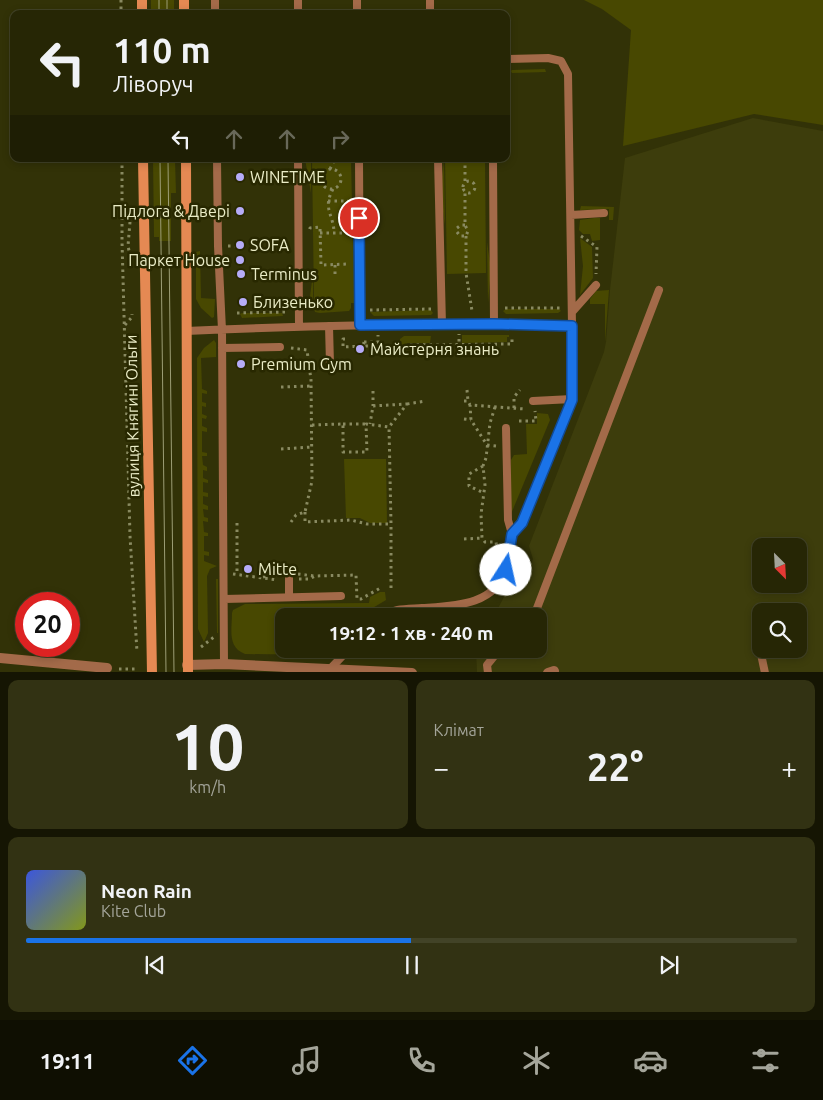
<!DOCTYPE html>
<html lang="uk">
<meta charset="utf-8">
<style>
:root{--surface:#262605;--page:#323213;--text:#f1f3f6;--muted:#a4a59a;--line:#424327;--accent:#1a73e8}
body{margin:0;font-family:Ubuntu,sans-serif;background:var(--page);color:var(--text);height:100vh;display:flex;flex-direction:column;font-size:19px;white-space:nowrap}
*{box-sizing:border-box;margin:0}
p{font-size:16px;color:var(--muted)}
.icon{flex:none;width:28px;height:28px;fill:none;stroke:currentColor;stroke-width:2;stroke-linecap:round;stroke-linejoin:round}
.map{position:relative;height:672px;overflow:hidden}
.drawer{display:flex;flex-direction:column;gap:8px;padding:8px;background:#151503;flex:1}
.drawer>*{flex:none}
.banner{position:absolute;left:10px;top:10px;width:500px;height:152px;border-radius:10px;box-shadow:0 2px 8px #0003,0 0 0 1px var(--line);background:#262605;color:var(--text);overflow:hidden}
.needle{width:32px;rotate:156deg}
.controls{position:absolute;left:752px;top:538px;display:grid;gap:10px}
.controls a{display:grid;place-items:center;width:55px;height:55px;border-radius:10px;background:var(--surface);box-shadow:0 2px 8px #0003,0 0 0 1px var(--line);font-size:25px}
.speed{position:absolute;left:15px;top:592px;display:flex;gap:10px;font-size:25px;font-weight:700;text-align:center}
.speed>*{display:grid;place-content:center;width:65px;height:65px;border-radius:50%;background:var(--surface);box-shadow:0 2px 8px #0003,0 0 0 1px var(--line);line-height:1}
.speed .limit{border:8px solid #d22;background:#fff;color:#111}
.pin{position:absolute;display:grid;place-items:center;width:42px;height:42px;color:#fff;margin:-21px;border:2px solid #fff;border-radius:50%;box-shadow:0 1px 5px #0007}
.me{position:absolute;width:55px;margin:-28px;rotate:10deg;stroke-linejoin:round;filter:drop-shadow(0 0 4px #0008)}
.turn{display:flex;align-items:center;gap:18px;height:105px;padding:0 20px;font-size:22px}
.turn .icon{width:65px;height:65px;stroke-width:2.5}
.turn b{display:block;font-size:35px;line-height:42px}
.lanes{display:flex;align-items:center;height:48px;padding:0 20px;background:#0003;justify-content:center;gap:25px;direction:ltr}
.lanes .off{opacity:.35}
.big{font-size:38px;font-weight:700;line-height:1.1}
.drawer .widget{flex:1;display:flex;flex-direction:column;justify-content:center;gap:8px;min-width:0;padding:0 18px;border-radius:10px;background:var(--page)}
.drawer .dial{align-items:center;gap:0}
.dial b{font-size:65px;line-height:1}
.song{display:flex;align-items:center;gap:15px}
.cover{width:60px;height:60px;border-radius:8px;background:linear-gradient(135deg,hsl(230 70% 55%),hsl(70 70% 35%))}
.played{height:5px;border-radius:2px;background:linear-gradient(90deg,var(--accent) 50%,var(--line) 50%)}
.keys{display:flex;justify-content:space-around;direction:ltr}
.heat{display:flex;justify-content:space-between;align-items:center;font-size:28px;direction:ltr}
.drawer .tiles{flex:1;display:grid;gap:8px;grid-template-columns:1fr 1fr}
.widget:last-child{grid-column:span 2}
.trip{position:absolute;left:275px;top:608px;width:272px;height:50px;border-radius:10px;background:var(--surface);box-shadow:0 2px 8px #0003,0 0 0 1px var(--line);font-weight:700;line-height:50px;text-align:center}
.dock{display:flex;height:80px;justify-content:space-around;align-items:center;background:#0f0f02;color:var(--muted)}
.dock .icon{width:35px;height:35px}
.dock .active{color:var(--accent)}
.dock b{font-size:22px;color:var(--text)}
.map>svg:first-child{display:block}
</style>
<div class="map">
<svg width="823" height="673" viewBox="0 0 823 673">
<rect width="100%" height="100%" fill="#323207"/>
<!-- built -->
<path fill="#3d3d0c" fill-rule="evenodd" d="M753,118L823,131V672H477L476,649H539V616H494L505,595L515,582L525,577L533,559L529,546L604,352L606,342L610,290L625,158ZM761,546H799V584H761ZM761,611H799V649H761Z"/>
<!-- green -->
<path fill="#484801" d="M151,0H174V14H151Z
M584,0H823V125L754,114L623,146L631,30L602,9Z
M545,69L546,72L512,73L511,71L512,70Z
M153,159H175L176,193H171V241H159V237H154Z
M305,159H311V193Z
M312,159H351L354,296L353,234L358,271L354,303H314Z
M445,159H485L486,273L447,274Z
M444,160L445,225L440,192Z
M581,206L614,207L613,220H609V209L580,210Z
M594,218H600V240L592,241L590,234H583L579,230L580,220Z
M580,238L592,247L593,278L580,295L583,266Z
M487,242L491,269L488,303Z
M200,251L201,298L215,299L214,317L212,318L201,308L196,299V252Z
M313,273V303H351V308L349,311L320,313L315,312L313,304H309Z
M609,290L605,342V304H590V299L596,291Z
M506,309H559L561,311L558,313L506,314L503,311Z
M431,310L433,313L431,315L374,316L370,312Z
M242,313H282L283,316L242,318L240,314Z
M462,335H509V337H507V342L462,343Z
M404,336H431L430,343H407V348H400V339Z
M214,340L216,343V357L201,358L202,389L207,391V394L202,393V402L206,403V407L202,406V414L207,416L206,419L202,418V426L207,428V432L202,431V452L207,453V456H202L203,465L207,467V471L203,470V478L208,480V483L203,482V492L208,493V497L203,496V504L208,506V510L203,509L204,517L208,518V522L203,521L204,532L208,533V536H204V551L209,552V556L204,555V561L217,566L210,569L207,576L208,633L204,642L198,629L197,358L204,348Z
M537,413L548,414L550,420L511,514V460L514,455L527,454L526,424H537Z
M344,459H386L387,523H370L360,518H346Z
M216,579H218V633H217Z
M380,592H385L386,600L371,609L364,616H284V649H332L323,655L245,654C227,647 232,630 232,613L233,610L245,604L369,603L370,597Z"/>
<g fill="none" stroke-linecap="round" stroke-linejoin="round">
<!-- path -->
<path stroke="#898a61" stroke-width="3" stroke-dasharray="2.5 4" stroke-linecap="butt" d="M121,0V14
M122,159V241L130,536L137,652
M465,159V183
M330,169L335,159
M321 179a10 10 0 1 1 20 0a10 10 0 1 1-20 0Z
M463 187a6 6 0 1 1 12 0a6 6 0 1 1-12 0Z
M333,189C322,209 334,215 334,233
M328,201H348
M130,222L128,246L131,260
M465,225H461L457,228V232L460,236H466L468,231L465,225V191
M310,229V228L320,227L321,265L347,264V262
M320,233H347V236
M466,236V273L472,311H470
M581,236L597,247L596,274
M228,246H236
M335,265V275
M505,308H561
M370,310L431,309
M237,313L288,312
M125,325L132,317V314
M345,339H343V347L363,346
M364,342L363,346H380V348
M364,342H378V335
M410,345L512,344V336
M291,348L307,350L311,380L312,481L305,512L296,515L291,522
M459,348V334
M281,387L312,386
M467,390L468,401
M373,391V406
M464,401H468L470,405
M407,404L426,401
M495,407L490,423L486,458L483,466L485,485L481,514L482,538L485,542H496L497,549
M514,408V397L520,390
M464,419L471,420
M519,421H536L535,411
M343,424H366
M312,425L343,424V452H367L366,424L389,427L407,404L373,406L370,424
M496,446L487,445L471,420L470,405L525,409
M281,449L312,447
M483,466L469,474V486L484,493
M305,512V522L351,520L367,524H391L389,427
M237,523V574
M464,539L482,538
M233,574L278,580
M298,574L314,576
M263,577L269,575H278
M299,579H309L315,576L356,575L357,599H361L382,587
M391,588V524
M201,647L214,637
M119,669H138"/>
<!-- service -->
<path stroke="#a36a49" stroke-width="8" d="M215,0V14
M298,0V14
M357,0V14
M430,0V14
M217,159L218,246L222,330L224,664
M298,159L299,327
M359,159L360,325
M438,159L442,325
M493,159L494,324
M571,215L604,213
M572,312L596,285
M329,326L330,364
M186,331C315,325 444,323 572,325L568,74L561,61L548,58L506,59
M222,348L280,347
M533,401L572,399V325
M506,428L508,520L512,534L522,523L572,399
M289,571V597
M224,599L341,596
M381,616C395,608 406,609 422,608C453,606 496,606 506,568C509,557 510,545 512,534
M534,616L659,290
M761,654L765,673
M331,668L349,649
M488,673L487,665L500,649"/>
<!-- minor -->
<path stroke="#a36a49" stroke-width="10" d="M0,658L107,668
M187,665L224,664L412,673
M548,673L554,671"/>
<!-- secondary -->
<path stroke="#e58953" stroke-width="10" d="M142,0V14
M184,0V14
M143,159L152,673
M186,159L188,673"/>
<!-- tram -->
<path stroke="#9d9e76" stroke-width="1" d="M159,0V14
M167,0V14
M160,159L166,673
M168,159L174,673"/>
</g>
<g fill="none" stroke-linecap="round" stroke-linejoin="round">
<!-- route casing -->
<g stroke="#114b97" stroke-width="12">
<path id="route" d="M359,218L360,325L494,324L572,326V400L522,523L512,534L506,570"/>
</g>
<!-- route -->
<use href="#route" stroke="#1a73e8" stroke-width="9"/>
</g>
<!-- markers -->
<g fill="#b6acf8" stroke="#282800" stroke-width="2">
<circle cx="240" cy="177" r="5"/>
<circle cx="240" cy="211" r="5"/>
<circle cx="240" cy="245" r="5"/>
<circle cx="240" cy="260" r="5"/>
<circle cx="241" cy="274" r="5"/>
<circle cx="243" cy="302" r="5"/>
<circle cx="360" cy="349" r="5"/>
<circle cx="241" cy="364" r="5"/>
<circle cx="248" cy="569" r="5"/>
</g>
<g text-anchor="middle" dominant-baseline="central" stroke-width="5" stroke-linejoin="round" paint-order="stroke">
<!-- poi labels -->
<g font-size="16" fill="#eaecc6" stroke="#282800" text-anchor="start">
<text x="250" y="177">WINETIME</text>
<text x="230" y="211" text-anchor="end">Підлога &amp; Двері</text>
<text x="250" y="245">SOFA</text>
<text x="230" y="260" text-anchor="end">Паркет House</text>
<text x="251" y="274">Terminus</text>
<text x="253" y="302">Близенько</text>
<text x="370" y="349">Майстерня знань</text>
<text x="251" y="364">Premium Gym</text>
<text x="258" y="569">Mitte</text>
</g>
<!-- street labels -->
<g font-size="16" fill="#eaecc6" stroke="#282800">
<text transform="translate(132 416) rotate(-91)">вулиця Княгині Ольги</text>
</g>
</g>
</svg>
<div class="controls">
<a><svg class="needle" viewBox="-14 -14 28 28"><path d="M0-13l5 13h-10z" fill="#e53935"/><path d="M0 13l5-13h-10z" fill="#a4a59a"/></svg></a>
<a><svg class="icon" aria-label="search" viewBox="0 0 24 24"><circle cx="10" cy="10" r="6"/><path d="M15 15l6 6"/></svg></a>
</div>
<div class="speed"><div class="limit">20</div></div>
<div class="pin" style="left:359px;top:218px;background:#d93025"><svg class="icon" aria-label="arrive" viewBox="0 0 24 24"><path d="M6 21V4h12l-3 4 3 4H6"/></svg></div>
<svg class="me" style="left:506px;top:570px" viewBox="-20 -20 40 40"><circle r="19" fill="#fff"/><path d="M0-13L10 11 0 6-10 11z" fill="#1a73e8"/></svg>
<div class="trip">19:12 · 1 хв · 240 m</div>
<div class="banner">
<div class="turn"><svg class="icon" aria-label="left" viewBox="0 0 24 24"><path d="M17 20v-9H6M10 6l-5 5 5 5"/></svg><div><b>110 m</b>Ліворуч</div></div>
<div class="lanes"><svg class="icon" aria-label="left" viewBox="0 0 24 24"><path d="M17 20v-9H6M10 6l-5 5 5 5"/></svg><svg class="icon off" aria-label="ahead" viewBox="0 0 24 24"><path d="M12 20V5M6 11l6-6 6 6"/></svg><svg class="icon off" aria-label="ahead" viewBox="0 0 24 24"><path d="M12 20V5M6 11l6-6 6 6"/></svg><svg class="icon off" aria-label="right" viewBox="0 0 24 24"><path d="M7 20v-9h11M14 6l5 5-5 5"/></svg></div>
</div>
</div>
<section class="drawer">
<div class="tiles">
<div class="widget dial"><b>10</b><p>km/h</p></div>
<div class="widget"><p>Клімат</p>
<div class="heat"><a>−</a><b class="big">22°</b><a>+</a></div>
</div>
<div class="widget">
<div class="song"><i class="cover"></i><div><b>Neon Rain</b><p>Kite Club</p></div></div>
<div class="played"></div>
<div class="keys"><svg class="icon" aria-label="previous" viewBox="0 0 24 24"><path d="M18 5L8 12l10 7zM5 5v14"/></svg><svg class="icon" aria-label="pause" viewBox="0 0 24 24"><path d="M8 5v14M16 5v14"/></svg><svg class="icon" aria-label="next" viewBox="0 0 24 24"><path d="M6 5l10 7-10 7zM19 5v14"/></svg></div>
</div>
</div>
</section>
<nav class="dock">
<b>19:11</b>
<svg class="icon active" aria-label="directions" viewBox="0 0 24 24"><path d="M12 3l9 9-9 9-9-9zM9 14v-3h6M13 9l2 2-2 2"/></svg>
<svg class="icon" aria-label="music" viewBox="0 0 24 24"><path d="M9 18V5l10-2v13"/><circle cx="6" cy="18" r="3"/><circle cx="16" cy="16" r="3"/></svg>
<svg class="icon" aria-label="phone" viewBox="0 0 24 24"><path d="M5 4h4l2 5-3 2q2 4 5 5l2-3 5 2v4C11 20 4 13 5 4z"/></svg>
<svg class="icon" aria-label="climate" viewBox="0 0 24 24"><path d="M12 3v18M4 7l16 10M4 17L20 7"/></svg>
<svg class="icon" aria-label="car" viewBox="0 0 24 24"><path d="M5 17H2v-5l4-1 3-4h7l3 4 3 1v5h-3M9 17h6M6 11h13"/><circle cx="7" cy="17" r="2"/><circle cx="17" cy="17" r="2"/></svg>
<svg class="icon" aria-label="filters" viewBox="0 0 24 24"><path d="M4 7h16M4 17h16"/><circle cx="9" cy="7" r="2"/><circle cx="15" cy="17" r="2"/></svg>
</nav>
